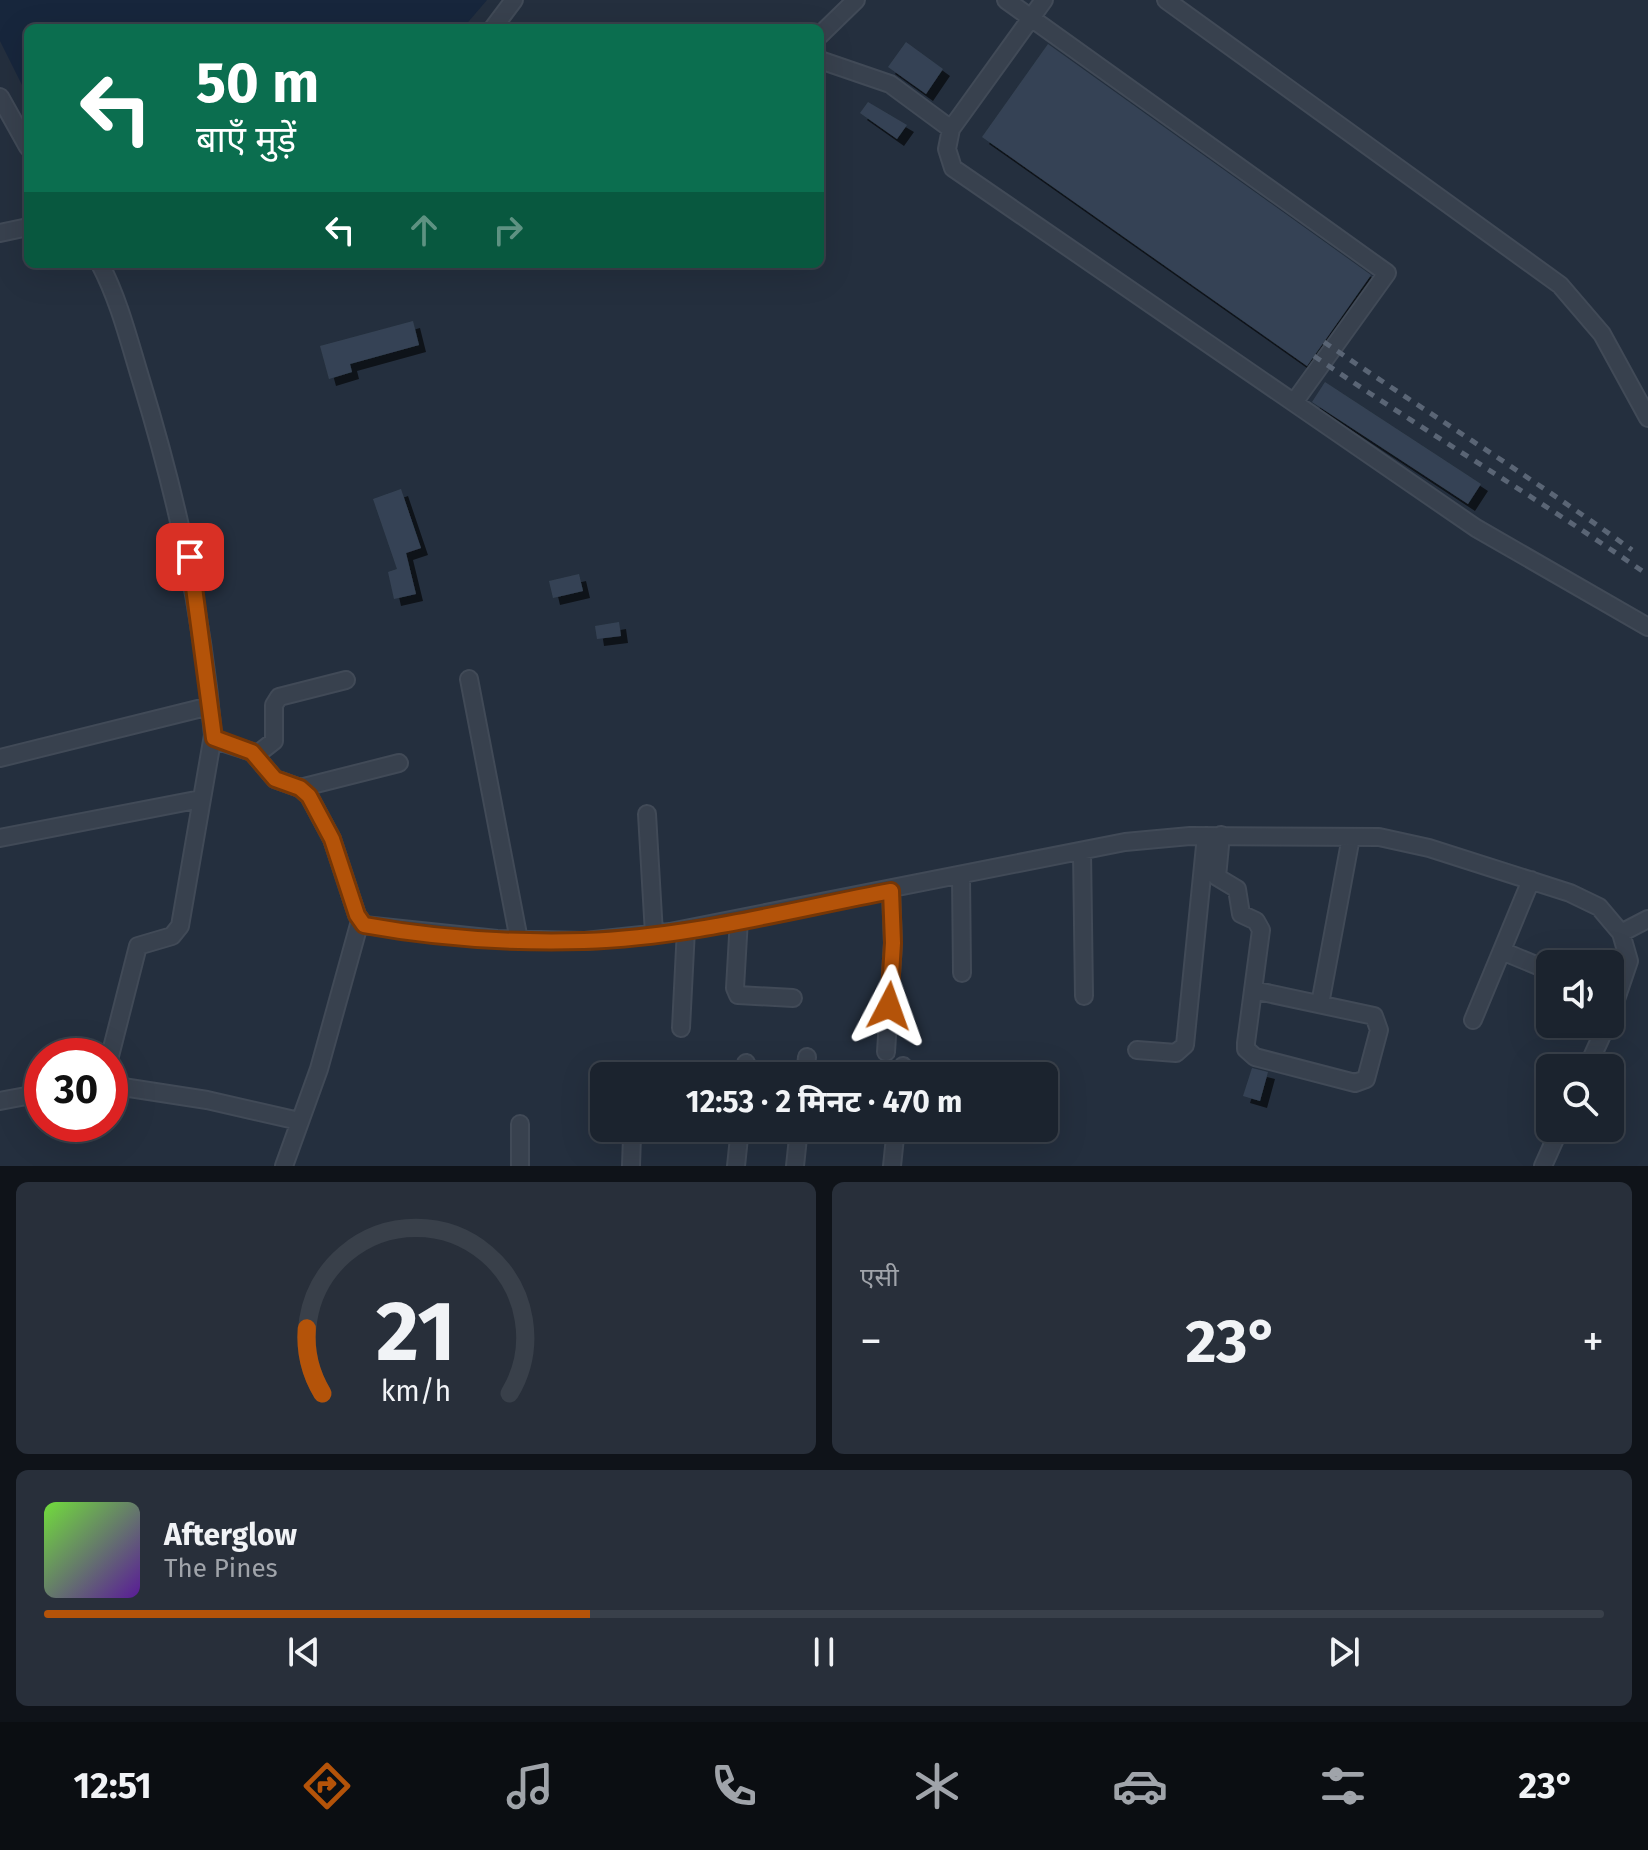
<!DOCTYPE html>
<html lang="hi">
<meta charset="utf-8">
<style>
:root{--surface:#1b232e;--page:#282f3a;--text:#f1f3f6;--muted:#a0a4aa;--line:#39404a;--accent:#b45309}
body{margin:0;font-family:"Fira Sans","Noto Sans Devanagari",sans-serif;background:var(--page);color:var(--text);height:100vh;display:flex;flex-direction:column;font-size:30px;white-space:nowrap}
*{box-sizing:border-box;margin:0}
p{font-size:26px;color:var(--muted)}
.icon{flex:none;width:44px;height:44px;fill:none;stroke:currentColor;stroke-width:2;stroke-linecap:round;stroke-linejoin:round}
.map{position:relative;height:1166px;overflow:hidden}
.panel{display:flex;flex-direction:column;gap:16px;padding:16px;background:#0f1319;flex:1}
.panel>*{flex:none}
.guide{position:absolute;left:24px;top:24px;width:800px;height:244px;border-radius:12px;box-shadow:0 8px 32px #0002,0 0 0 2px var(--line);background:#0b6e4f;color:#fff;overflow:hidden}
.fabs{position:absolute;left:1536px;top:950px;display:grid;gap:16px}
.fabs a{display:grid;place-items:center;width:88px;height:88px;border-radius:12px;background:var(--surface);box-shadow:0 8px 32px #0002,0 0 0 2px var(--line);font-size:40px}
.speed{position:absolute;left:24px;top:1038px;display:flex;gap:16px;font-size:40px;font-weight:700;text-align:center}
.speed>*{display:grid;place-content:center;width:104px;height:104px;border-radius:50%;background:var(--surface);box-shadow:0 8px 32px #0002,0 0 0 2px var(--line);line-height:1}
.speed .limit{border:12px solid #d22;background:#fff;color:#111}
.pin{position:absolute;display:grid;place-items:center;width:68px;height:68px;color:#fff;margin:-34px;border-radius:16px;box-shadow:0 4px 12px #0006}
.me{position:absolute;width:88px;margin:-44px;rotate:4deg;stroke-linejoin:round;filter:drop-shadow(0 0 6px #0008)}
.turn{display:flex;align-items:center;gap:28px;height:168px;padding:0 40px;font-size:36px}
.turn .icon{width:104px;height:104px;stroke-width:2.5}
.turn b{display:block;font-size:56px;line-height:68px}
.lanes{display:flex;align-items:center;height:76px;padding:0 40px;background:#0003;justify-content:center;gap:40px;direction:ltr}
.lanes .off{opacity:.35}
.big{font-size:60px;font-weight:700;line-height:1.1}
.panel .card{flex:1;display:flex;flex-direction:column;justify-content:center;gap:12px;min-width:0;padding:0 28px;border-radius:12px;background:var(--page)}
.panel .dial{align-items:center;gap:0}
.dial svg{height:208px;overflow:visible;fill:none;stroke:var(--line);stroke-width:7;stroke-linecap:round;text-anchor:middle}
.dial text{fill:var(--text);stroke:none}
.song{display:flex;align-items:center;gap:24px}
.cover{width:96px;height:96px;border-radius:12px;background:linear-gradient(135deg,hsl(100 70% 55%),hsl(270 70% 35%))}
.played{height:8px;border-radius:4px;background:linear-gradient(90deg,var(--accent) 35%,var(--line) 35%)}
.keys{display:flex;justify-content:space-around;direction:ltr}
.heat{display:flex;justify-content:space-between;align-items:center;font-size:44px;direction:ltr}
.panel .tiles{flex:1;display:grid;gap:16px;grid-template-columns:1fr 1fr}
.card:last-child{grid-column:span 2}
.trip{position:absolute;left:590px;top:1062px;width:468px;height:80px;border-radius:12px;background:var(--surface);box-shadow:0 8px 32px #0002,0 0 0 2px var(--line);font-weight:700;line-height:80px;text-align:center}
.menu{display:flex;height:128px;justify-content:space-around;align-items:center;background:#0b0e12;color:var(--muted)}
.menu .icon{width:56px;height:56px}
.menu .current{color:var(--accent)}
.menu b{font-size:36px;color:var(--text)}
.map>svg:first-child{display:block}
</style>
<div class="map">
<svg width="1648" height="1166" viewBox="0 0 1648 1166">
<defs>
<filter id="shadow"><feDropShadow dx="7" dy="7" stdDeviation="0" flood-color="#0009"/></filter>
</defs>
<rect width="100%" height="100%" fill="#242f3e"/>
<!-- water -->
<path fill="#17263c" d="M0,0H487L463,28H28V97L0,41Z"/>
<!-- building -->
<path fill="#364354" filter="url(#shadow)" d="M906,42L943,69L926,94L888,67Z
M1048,44L1371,275L1307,366L982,137Z
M868,102L907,125L897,139L860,113Z
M413,321L419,345L350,364L352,372L329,379L320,346Z
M1325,382L1481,484L1468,504L1312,402Z
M401,489L421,548L406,553L416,594L394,599L388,572L397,569L373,499Z
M579,574L583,591L553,598L549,581Z
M619,622L621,636L597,639L595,626Z
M1252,1068L1268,1072L1260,1101L1243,1096Z"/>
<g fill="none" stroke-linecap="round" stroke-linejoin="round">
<!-- minor casing -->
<g stroke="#414a57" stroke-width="20">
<path id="minor" d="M1006,0L1387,273L1295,401
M1044,0L951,129L947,149L953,168L1476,528L1648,627
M1166,0L1560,285L1602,334L1648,418
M493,28L514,0
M820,35L856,0
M820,60L890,84L951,129
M0,97L28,147
M0,233L28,227
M100,264C119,300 129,341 141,380C177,498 202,611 213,735L218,741L252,752L275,779L300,788L309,796L332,839L357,915L364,925L497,939L585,941L670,932L1125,842L1190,836L1379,837L1429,848L1570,893L1599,907L1621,933L1629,961L1610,1017
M469,679L519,940
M256,755L274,741V705L279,697L346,680
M0,758L210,706
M300,788L399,763
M647,814L654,934
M1221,835L1217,877L1237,889L1241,914L1256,921L1261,930L1246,1043V1049L1255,1057L1355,1083L1366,1079L1379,1030L1374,1016L1253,990
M0,838L201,799
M1082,851L1084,996
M961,876L962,973
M739,919L735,988L738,995L793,998
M1621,933L1648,919
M1502,951L1550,971
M1320,1004L1351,837
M1473,1020L1531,880
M681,1028L686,929
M1137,1050L1176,1053L1185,1045L1206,836
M886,1052L893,943L891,891
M110,1056L138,946L172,936L180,926L213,735
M1587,1068L1607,1024
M744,1076L746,1063
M805,1076L807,1057
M902,1076L903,1066
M110,1085L207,1100L299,1121
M0,1101L42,1093
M520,1124V1166
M284,1166L319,1069L360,921
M631,1166L632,1136
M736,1166L740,1128
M795,1166L799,1128
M892,1166L896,1128
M1543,1166L1560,1128"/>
</g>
<!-- minor -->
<use href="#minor" stroke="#38414e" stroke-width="16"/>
<!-- rail -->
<path stroke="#5a6575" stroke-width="5" stroke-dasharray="8 8" stroke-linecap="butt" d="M1324,342C1426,412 1531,477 1632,550
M1314,356C1424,431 1539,499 1648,575"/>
</g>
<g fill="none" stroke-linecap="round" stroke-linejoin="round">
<!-- route casing -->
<g stroke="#753606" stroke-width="20">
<path id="route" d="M190,557L214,738L252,752L275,779L300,788L309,796L332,839L357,915L364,925C435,938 512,943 584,941C686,938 790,910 891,891L893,943L889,1006"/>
</g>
<!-- route -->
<use href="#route" stroke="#b45309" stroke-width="14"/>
</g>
</svg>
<div class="fabs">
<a><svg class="icon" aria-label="sound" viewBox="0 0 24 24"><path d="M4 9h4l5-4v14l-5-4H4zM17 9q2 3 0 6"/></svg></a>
<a><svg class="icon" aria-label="search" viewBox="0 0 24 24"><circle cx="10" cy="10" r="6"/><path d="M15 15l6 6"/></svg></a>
</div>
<div class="speed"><div class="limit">30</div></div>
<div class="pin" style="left:190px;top:557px;background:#d93025"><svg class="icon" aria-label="arrive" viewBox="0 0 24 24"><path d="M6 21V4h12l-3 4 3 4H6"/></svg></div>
<svg class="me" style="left:889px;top:1006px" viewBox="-20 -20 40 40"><path d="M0-17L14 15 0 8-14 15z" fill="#b45309" stroke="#fff" stroke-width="4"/></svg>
<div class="trip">12:53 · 2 मिनट · 470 m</div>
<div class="guide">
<div class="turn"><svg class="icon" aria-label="left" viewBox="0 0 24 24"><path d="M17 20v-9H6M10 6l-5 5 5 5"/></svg><div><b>50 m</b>बाएँ मुड़ें</div></div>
<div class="lanes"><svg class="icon" aria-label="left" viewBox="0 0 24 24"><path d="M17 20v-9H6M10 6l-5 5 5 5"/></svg><svg class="icon off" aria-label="ahead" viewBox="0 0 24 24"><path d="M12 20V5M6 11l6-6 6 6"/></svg><svg class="icon off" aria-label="right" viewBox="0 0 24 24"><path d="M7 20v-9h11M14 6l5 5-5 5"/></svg></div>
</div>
</div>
<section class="panel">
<div class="tiles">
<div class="card dial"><svg viewBox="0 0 100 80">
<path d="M14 69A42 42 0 1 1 86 69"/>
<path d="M14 69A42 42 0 0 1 8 44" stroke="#b45309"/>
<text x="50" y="56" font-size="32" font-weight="700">21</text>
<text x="50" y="72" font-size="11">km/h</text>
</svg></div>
<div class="card"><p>एसी</p>
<div class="heat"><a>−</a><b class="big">23°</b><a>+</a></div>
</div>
<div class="card">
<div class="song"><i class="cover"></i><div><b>Afterglow</b><p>The Pines</p></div></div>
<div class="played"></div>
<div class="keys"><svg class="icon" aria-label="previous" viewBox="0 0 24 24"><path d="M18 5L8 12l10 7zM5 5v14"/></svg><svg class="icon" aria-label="pause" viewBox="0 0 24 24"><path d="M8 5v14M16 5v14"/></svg><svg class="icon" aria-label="next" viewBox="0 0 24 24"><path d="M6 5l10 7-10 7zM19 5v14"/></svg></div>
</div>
</div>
</section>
<nav class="menu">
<b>12:51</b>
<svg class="icon current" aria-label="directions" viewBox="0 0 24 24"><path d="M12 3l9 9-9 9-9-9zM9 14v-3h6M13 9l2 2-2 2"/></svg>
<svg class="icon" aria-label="music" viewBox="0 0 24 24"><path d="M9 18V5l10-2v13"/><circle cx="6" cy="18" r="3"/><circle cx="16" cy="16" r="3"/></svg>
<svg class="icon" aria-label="phone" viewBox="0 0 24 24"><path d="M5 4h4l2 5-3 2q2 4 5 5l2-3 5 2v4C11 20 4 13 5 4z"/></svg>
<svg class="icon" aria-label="climate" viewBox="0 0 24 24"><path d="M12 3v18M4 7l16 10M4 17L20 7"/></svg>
<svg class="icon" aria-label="car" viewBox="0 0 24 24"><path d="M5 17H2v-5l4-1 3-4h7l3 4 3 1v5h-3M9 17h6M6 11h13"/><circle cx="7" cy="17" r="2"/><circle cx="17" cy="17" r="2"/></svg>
<svg class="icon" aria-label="filters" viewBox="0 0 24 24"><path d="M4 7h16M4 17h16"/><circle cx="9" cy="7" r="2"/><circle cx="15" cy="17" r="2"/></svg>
<b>23°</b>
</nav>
